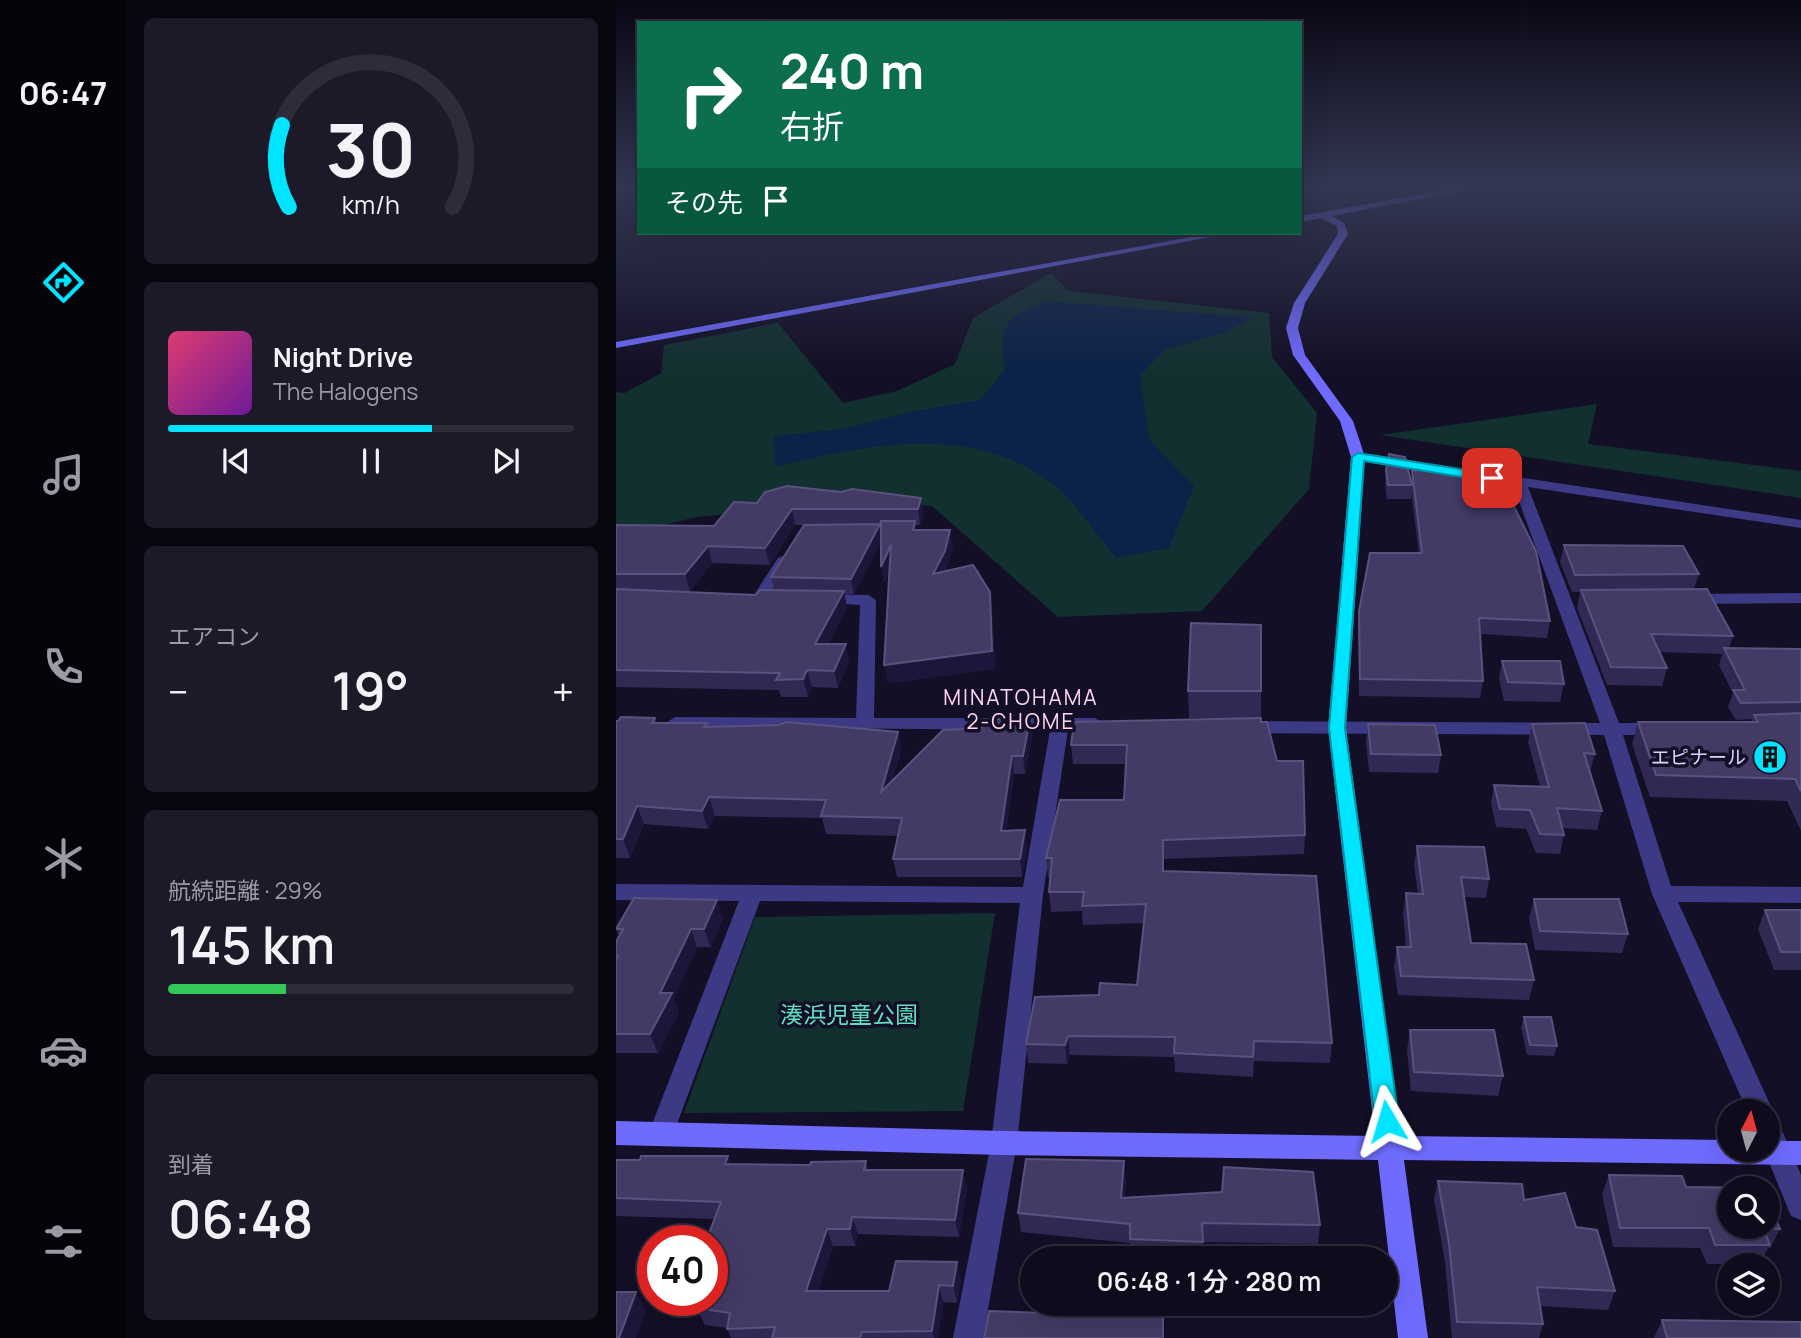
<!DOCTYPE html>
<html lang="ja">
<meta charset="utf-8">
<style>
:root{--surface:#0e0b1c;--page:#1c1929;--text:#f1f3f6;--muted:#9b9ba3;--line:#2e2b3b;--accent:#00e5ff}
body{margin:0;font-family:Manrope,"Noto Sans JP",sans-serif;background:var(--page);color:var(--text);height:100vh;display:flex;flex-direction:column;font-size:26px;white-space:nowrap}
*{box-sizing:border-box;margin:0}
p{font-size:23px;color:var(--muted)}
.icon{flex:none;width:38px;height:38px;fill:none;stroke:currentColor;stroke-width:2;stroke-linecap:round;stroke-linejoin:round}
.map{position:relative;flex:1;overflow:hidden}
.side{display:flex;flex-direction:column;gap:18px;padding:18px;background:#08060f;width:490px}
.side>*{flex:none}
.banner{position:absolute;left:21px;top:21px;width:665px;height:214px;border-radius:0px;box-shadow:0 7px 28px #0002,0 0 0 2px var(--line);background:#0b6e4f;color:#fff;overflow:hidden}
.needle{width:46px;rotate:6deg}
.tools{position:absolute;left:1101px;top:1099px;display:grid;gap:14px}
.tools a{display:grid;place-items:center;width:63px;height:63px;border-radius:50%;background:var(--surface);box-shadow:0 7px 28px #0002,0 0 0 2px var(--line);font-size:35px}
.speed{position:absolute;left:21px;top:1225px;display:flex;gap:14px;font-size:35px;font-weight:700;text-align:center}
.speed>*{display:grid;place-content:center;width:91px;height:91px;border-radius:50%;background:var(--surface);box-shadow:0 7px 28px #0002,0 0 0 2px var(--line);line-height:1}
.speed .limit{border:10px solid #d22;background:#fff;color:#111}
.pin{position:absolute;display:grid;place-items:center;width:60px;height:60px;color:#fff;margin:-30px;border-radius:14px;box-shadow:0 4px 10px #0006}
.me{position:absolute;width:77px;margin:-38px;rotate:353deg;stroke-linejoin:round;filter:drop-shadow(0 0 5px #0008)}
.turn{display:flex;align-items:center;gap:24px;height:147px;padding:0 28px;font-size:32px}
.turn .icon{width:91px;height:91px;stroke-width:2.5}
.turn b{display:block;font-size:49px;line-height:60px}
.then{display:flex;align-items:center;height:66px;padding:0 28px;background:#0003;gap:14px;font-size:26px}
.big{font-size:52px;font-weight:600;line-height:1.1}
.side .tile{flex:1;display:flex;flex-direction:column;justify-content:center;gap:10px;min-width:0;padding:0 24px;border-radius:10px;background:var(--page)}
.side .dial{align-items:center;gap:0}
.dial svg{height:182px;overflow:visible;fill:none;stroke:var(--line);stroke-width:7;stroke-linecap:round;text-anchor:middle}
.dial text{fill:var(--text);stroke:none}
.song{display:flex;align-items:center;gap:21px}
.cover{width:84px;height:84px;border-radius:10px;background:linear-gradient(135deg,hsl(340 70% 55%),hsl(280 70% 35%))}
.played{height:7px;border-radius:4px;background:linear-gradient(90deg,var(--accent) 65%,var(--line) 65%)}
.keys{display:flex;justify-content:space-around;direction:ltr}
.heat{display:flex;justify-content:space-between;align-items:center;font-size:38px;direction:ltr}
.charge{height:10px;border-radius:5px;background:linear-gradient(90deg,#34c759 29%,var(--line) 0)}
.trip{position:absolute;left:404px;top:1246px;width:378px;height:70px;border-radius:35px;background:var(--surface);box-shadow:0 7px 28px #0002,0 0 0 2px var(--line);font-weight:600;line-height:70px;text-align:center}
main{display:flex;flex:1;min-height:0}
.dock{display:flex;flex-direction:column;width:126px;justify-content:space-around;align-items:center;background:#06040b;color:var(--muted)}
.dock .icon{width:49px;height:49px}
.dock .selected{color:var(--accent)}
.dock b{font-size:32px;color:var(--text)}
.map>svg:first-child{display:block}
</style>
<main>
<nav class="dock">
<b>06:47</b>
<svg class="icon selected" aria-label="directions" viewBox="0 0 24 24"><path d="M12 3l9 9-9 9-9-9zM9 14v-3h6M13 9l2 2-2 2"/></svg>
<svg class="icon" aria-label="music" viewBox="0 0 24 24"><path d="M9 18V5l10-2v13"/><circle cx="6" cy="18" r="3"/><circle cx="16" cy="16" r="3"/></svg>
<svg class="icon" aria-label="phone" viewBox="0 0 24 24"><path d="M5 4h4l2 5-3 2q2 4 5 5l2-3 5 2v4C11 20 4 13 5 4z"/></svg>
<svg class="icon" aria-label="climate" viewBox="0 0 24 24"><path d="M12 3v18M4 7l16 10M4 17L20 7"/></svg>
<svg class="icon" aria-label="car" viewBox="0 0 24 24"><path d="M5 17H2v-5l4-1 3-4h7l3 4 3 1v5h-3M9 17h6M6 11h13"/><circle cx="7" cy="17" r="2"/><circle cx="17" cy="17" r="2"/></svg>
<svg class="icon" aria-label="filters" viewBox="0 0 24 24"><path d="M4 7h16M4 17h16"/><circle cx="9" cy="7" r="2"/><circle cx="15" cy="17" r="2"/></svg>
</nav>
<section class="side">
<div class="tile dial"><svg viewBox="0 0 100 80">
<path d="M14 69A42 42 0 1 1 86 69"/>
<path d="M14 69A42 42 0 0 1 11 33" stroke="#00e5ff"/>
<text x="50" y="56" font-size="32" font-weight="700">30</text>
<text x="50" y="72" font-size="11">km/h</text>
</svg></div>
<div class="tile">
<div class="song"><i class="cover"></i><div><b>Night Drive</b><p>The Halogens</p></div></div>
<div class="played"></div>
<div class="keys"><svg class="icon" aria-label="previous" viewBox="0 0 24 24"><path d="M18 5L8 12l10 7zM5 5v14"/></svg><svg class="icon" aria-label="pause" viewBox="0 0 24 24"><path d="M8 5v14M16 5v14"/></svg><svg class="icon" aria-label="next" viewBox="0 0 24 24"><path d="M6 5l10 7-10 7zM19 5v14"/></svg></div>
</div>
<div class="tile"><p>エアコン</p>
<div class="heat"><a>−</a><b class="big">19°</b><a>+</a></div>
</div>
<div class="tile"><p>航続距離 · 29%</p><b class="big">145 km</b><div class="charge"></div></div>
<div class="tile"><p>到着</p><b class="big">06:48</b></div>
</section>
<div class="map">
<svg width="1185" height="1338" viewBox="0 0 1185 1338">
<rect width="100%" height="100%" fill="#130f26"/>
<!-- green -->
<path fill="#12302f" d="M435,273L453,291L653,313L656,357L701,413L693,489L586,611L442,617L316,506L233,501L81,517L0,536V392L9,393L45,373L48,345L162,323L227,403L281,391L339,364L357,318Z
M981,404L972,444L1185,471V498L764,435Z
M379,913L347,1111L68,1113L139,917Z"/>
<!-- water -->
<path fill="#0c2248" d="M431,301L639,318L606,333L549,350L524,375L533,440L578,486L553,548L500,558C481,535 463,507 441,488C363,421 250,444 159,467L158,436L227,429L299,411L364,400L389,370C383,323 388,318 431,301Z"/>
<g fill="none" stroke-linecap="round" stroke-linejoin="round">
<!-- street -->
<path fill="#3d3a85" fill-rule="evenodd" d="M742,453L1185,520V528L912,487L1003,723H1043L1052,729L1043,735H1007L1055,886L1185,887V903L1062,902L1157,1111L1154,1116L1161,1119L1185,1175V1220L1175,1216L1148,1150H1152V1111H1131L1036,894L988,735L630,733L621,727L630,721L984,723L897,485L737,460V454Z
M167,556L175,561L150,601L144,603L138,601L136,598L162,558Z
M1185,593V603L1073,604L1065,599L1073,594Z
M206,594L252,595L260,600L258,718H479L488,724L479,730H452L427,895L401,1143L367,1338H337L375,1143L404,903L144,901L55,1140L46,1144L37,1140L33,1132L123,901L0,900V884L407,887L434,730L52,727L50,723L59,717L240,718L244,605L200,602L198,599L200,596Z"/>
<!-- secondary -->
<path fill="#6f6bff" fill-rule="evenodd" d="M852,186H870L716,216L728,223L732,234L689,303L682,328L689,355L737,421L749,457L730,728L785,1136L1113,1140V1150H1152V1141H1185V1165L788,1160L812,1338H782L762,1160L388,1155L0,1145V1121L388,1131L759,1136L712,728L735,457L724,421L677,355L670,328L678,303L722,234L721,226L705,218L684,222V216Z
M597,233H616L0,348V342Z"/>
</g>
<!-- wall -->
<path fill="#312854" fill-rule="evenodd" d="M770,470L795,481L796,470L934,621L931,638L864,634L867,681L864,698L743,696L742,628L743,611L803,553L795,492V499H771L769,484Z
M225,492L305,498L307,514L304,525H299L300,530L337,547L330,571L374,592L376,609L379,669L272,683L273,572L268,584L265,541L238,594H228L231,608L212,644L233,662L222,688L196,687L192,697H165L163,690L0,687V525L98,526L141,503ZM179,525H188L155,577L158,590L140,595L48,591H74L96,563L154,565Z
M948,545L1083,574L1078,589L1117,636L1113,648L1185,649V831L1171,801L1034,797L1016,744L1022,722H1135L1136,719L1120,720L1112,707L1117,693L1103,665L1106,654L1044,652L1051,668L1046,686L991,685L961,608L964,592H956L944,562Z
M886,661L948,684L944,702L888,701L883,679Z
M572,691H645V722L689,835L688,854L548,859V871L716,1043L714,1063L638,1061L637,1077L559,1072L558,1057L454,1055L451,1064L412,1063L410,1044L483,995L521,985L528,923L467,925L466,911L435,912L433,892L434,877H432L430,858L508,800L510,764H457L455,745L614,718H573Z
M39,718L41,723L92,727L282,732L285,750L277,779L365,728L414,719L416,737L409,774H398L390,831L411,849L406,877H281L277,859L282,836L210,834L206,818L99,816L92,829L28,824L14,858H0V721Z
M752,724L825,755L822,773L753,772L750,742Z
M916,724L979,754L974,772L986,811L981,830L946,828L948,835L944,854L920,853L910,829L880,827L875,803L878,785L924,786L912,742Z
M801,846L873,879L870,898L848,897L855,943L918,980L913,1000L782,995L778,966L781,947H790L787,913L790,893L802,894L798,865Z
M918,899L1012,934L1006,953L919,950L913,918Z
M1149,910H1185V970H1158L1142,929Z
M107,918L95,947H81L58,998L63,1012L42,1053H0V942L3,936L0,929Z
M908,1017L941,1046L938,1056L911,1055L905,1027Z
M794,1030L887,1076L882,1096L795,1091L791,1050Z
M112,1156L115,1164L194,1165L250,1161L252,1170L351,1187L343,1237L242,1234L239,1246H217L202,1291H273L345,1280L341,1303L327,1302L322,1338H115L111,1328L89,1325L80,1308L97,1265L96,1241L98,1219L0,1216V1160H24Z
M993,1175L1070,1187L1164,1229L1154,1248H1152L1144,1264H1091L1084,1248L997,1247L986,1194Z
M510,1181L508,1197L704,1225L702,1244L587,1242V1258H516L514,1243L405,1232L402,1213Z
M822,1181L908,1200L960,1227L999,1291L992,1310L924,1306L927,1324L923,1338H836L829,1262L818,1200Z
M1046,1320L1185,1338H1038Z"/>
<!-- shaded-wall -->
<path fill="#1d163a" d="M305,498L307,514L304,525L302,509Z
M176,509L179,525L154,565L149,548Z
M264,524L267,538L238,594L235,579Z
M334,530L337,547L331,568L320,591L317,574Z
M275,545L278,562L268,584L265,567Z
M92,546L96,563L74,591L69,574Z
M228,591L231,608L203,662L199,644Z
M374,592L376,609L379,669L272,683L268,665Z
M230,644L233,662L222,688L218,671Z
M191,670L196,687L192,697L187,679Z
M414,719L416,737L409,774L407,756Z
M282,732L285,750L269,810L265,792Z
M396,756L398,774L387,850L385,831Z
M93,797L99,816L92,829L86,811Z
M21,806L28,824L14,858L7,839Z
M409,830L411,849L406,877L404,859Z
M101,900L107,918L95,947L88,929Z
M75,929L81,947L58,998L63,1012L42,1053L34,1034L44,993Z
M452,1036L454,1055L451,1064L449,1045Z
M112,1156L119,1174L109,1164Z
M508,1161L510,1181L506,1217L505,1198Z
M347,1170L351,1187L343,1237L339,1220Z
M236,1217L242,1234L239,1246L234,1229Z
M211,1229L217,1246L196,1309L190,1291Z
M341,1262L345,1280L341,1303L337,1286Z
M323,1285L327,1302L322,1338H318L316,1331Z
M20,1292L30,1311L20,1338H3Z"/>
<!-- building -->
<path fill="#433a66" stroke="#5a527e" stroke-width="2" d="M773,454L789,457L796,485H772L770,470Z
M796,470L881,472L920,551L934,621L863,618L867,681L744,679L743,611L754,553H806Z
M171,486L225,492L236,489L305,498L302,509H176L149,548L92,546L69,574H0V525L98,526L118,502L141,503L149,492Z
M265,521H299L297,530H334L329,551L317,574L357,565L374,592L376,651L268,665L275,545L265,567Z
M264,524L235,579L155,577L188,525Z
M948,545L1067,546L1083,574L959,575Z
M0,589L140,595L144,590L228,591L199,644H230L218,671L191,670L187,679L160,680L164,673L0,670Z
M1091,589L1117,636L1035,634L1051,668L995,667L965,590Z
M575,623L645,625V691H572Z
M1108,648L1185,649V702L1125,703L1117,690H1129Z
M886,661H944L948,684L892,682Z
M1185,713V791L1179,779L1040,775L1022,722H1142L1138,715Z
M5,717L39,718L36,723H91L88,727L163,725L170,722L282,732L265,792L327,730L365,728L368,719H414L407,756H396L385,831L409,830L404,859H277L286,818L205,816L210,800L93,797L86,811L21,806L7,839H0V721H2Z
M645,718V722H651L661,761H687L689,835L547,840V871L700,876L716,1043L638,1041L637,1057L558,1053L559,1037L452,1036L449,1045L410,1044L419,997L483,995L484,983L521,985L530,904L466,906L468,892H433L436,858H430L444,800H508L511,745H455L458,722Z
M969,723L979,754L968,753L986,811L941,808L948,835L924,834L914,810L884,809L878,785L933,787L916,724Z
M752,724L819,725L825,755L755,754Z
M801,846L868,847L873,879L845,877L855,943L910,944L918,980L785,976L781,947H795L790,893L807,894Z
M18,898L101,900L88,929H75L44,993H56L34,1034H0V960L2,956H0V942L7,929H0Z
M918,899H1003L1012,934L924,931Z
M1149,910H1185V952H1165Z
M908,1017H935L941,1046L914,1045Z
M794,1030H878L887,1076L798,1072Z
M25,1156H112L109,1164L194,1165L195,1162L250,1161L248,1170H347L339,1220L236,1217L234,1229H211L190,1291H273L280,1261L341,1262L337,1286L323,1285L316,1331L246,1332L244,1338H156L159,1327L111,1329L114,1313L80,1308L83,1300H96V1268L103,1250L96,1249V1241H90L105,1202L0,1198V1160H24Z
M410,1159L508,1161L505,1198L606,1192L608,1167L697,1172L704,1225L586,1223L587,1242L514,1239V1224L402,1213Z
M993,1175L1066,1176L1070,1187L1146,1188H1113V1227H1152V1201L1164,1229L1147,1228L1154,1245H1099L1093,1228H1004Z
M822,1181L906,1184L908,1200L949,1193L960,1227L981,1230L999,1291L921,1287L927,1324L841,1322L833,1243Z
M0,1292H20L3,1338H0Z
M373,1311L547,1317V1338H368Z
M1046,1320L1185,1322V1338H1051Z"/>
<!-- sky -->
<linearGradient id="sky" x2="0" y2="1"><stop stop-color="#0a0815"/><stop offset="0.5" stop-color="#333752"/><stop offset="1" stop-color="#333752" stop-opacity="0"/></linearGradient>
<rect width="1185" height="373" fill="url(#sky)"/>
<!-- route -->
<path fill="#00e5ff" stroke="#0095a6" stroke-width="2" d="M742,453L876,474L882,478L876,482L748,461L729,728L783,1121L779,1128L771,1131L763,1128L759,1121L713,728L736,457Z"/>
<!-- icons -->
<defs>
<g id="building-disc" transform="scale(1.75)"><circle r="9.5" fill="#00e5ff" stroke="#130f26"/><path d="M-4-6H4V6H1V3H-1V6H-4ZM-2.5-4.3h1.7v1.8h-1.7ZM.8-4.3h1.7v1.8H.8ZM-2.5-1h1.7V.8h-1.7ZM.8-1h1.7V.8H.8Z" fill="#111"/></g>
</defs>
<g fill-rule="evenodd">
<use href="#building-disc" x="1154" y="757"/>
</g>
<g text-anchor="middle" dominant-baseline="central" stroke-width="7" stroke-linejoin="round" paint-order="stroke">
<!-- poi labels -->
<g font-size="19" fill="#d9d4ff" stroke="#130f26" text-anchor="end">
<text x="1130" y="757">エピナール</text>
</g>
<!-- neighbourhood labels -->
<g font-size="21" letter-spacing="2" fill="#ffd6f0" stroke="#130f26">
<text x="405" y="697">MINATOHAMA<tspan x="405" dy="24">2-CHOME</tspan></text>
</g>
<!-- near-park labels -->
<g font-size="23" fill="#5fe0c0" stroke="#130f26">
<text x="233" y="1014">湊浜児童公園</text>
</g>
</g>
</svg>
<div class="tools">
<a><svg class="needle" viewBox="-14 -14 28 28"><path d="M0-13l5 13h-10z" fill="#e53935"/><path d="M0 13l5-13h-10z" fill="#9b9ba3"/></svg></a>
<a><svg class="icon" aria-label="search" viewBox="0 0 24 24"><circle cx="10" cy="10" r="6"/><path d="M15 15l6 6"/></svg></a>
<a><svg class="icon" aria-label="layers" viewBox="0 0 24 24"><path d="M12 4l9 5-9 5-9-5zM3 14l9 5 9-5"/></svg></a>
</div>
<div class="speed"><div class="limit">40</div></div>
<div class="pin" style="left:876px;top:478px;background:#d93025"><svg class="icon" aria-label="arrive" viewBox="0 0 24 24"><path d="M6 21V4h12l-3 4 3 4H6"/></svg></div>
<svg class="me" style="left:771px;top:1121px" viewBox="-20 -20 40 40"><path d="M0-17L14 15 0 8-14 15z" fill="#00e5ff" stroke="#fff" stroke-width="4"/></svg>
<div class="trip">06:48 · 1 分 · 280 m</div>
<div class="banner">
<div class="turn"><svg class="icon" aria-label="right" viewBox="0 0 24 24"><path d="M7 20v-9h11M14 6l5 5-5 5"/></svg><div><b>240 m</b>右折</div></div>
<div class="then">その先<svg class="icon" aria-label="arrive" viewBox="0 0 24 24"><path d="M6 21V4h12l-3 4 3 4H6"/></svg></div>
</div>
</div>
</main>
